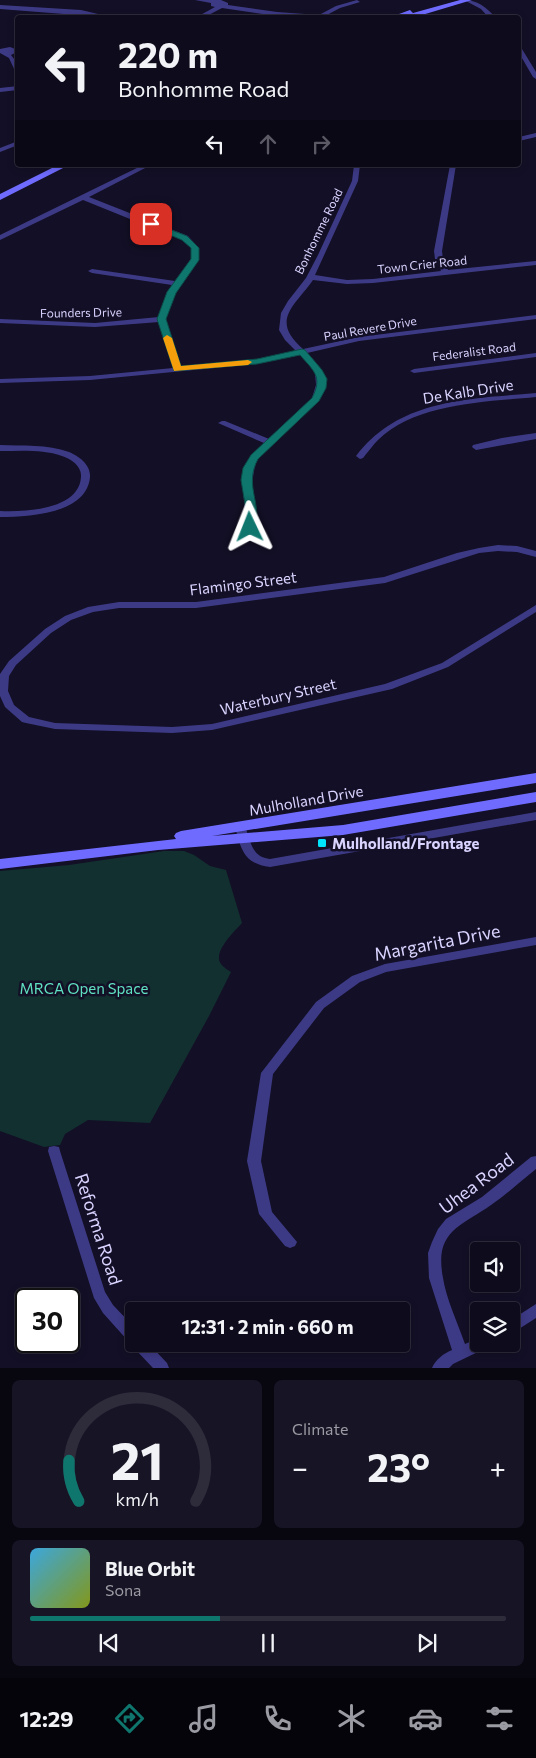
<!DOCTYPE html>
<meta charset="utf-8">
<style>
:root{--surface:#0e0b1c;--page:#171425;--text:#f1f3f6;--muted:#9b9ba3;--line:#2e2b3b;--accent:#0f766e}
body{margin:0;font-family:Commissioner,sans-serif;background:var(--page);color:var(--text);height:100vh;display:flex;flex-direction:column;font-size:19px;white-space:nowrap}
*{box-sizing:border-box;margin:0}
p{font-size:16px;color:var(--muted)}
.icon{flex:none;width:28px;height:28px;fill:none;stroke:currentColor;stroke-width:2;stroke-linecap:round;stroke-linejoin:round}
.map{position:relative;height:1368px;overflow:hidden}
.details{display:flex;flex-direction:column;gap:12px;padding:12px;background:#08060f;flex:1}
.details>*{flex:none}
.banner{position:absolute;left:15px;top:15px;width:506px;height:152px;border-radius:5px;box-shadow:0 2px 8px #0003,0 0 0 1px var(--line);background:#0e0b1c;color:var(--text);overflow:hidden}
.tools{position:absolute;left:470px;top:1242px;display:grid;gap:10px}
.tools a{display:grid;place-items:center;width:50px;height:50px;border-radius:5px;background:var(--surface);box-shadow:0 2px 8px #0003,0 0 0 1px var(--line);font-size:25px}
.speed{position:absolute;left:15px;top:1288px;display:flex;gap:10px;font-size:25px;font-weight:700;text-align:center}
.speed>*{display:grid;place-content:center;width:65px;height:65px;border-radius:50%;background:var(--surface);box-shadow:0 2px 8px #0003,0 0 0 1px var(--line);line-height:1}
.speed .limit{border:2px solid #111;border-radius:8px;background:#fff;color:#111}
.pin{position:absolute;display:grid;place-items:center;width:42px;height:42px;color:#fff;margin:-21px;border-radius:10px;box-shadow:0 2px 8px #0006}
.me{position:absolute;width:55px;margin:-28px;rotate:358deg;stroke-linejoin:round;filter:drop-shadow(0 0 4px #0008)}
.turn{display:flex;align-items:center;gap:18px;height:105px;padding:0 20px;font-size:22px}
.turn .icon{width:65px;height:65px;stroke-width:2.5}
.turn b{display:block;font-size:35px;line-height:42px}
.lanes{display:flex;align-items:center;height:48px;padding:0 20px;background:#0003;justify-content:center;gap:25px;direction:ltr}
.lanes .off{opacity:.35}
.big{font-size:38px;font-weight:700;line-height:1.1}
.details .widget{flex:1;display:flex;flex-direction:column;justify-content:center;gap:8px;min-width:0;padding:0 18px;border-radius:8px;background:var(--page)}
.details .dial{align-items:center;gap:0}
.dial svg{height:130px;overflow:visible;fill:none;stroke:var(--line);stroke-width:7;stroke-linecap:round;text-anchor:middle}
.dial text{fill:var(--text);stroke:none}
.song{display:flex;align-items:center;gap:15px}
.cover{width:60px;height:60px;border-radius:8px;background:linear-gradient(135deg,hsl(200 70% 55%),hsl(70 70% 35%))}
.played{height:5px;border-radius:2px;background:linear-gradient(90deg,var(--accent) 40%,var(--line) 40%)}
.keys{display:flex;justify-content:space-around;direction:ltr}
.heat{display:flex;justify-content:space-between;align-items:center;font-size:28px;direction:ltr}
.details .tiles{flex:1;display:grid;gap:12px;grid-template-columns:1fr 1fr}
.widget:last-child{grid-column:span 2}
.trip{position:absolute;left:125px;top:1302px;width:285px;height:50px;border-radius:5px;background:var(--surface);box-shadow:0 2px 8px #0003,0 0 0 1px var(--line);font-weight:700;line-height:50px;text-align:center}
.tabs{display:flex;height:80px;justify-content:space-around;align-items:center;background:#06040b;color:var(--muted)}
.tabs .icon{width:35px;height:35px}
.tabs .active{color:var(--accent)}
.tabs b{font-size:22px;color:var(--text)}
.map>svg:first-child{display:block}
</style>
<div class="map">
<svg width="536" height="1368" viewBox="0 0 536 1368">
<rect width="100%" height="100%" fill="#130f26"/>
<!-- green -->
<path fill="#12302f" d="M164,851H184L194,855L210,866L226,870L242,923C235,931 212,952 221,964C223,967 228,970 231,972L209,1016L150,1123L88,1120L65,1134L60,1145L44,1147L0,1131V871L69,865Z"/>
<g fill="none" stroke-linecap="round" stroke-linejoin="round">
<!-- street -->
<path fill="#3d3a85" fill-rule="evenodd" d="M195,0H221L228,3V5L277,12L319,15L336,6L357,0L360,2L340,8L325,16L332,18L277,16L222,8L203,18H195L215,7L211,6V3Z
M464,0C478,0 487,8 496,18H489L481,9Z
M0,5L81,10L115,18L0,9Z
M10,47L18,50L17,52L11,55L18,64V73L15,71L9,58L0,53V49Z
M519,47L522,49L536,72V79L533,77L519,53Z
M18,86V90L0,92V88Z
M536,133V137L519,141V137Z
M18,141V145L0,152V148Z
M143,165H151L89,197L188,236L199,248V259L175,292L166,319L180,367L257,360L296,351L285,340L279,330L281,313L288,301L306,278L318,255L352,181L354,165H360L358,181L315,275L347,280L373,279L441,271L435,259L434,251L450,165H456L442,251L443,259L448,270L536,261V265L373,283L347,284L313,280C294,307 270,320 303,349L359,337L536,315V319L359,341L307,353C339,385 322,398 295,423C283,435 270,446 258,458C248,481 254,503 254,527L250,530L247,529L243,491L244,474L250,457L264,443L218,423L222,421H225L269,439L312,398L316,385L315,373L310,365L300,355L257,364L90,380L0,383V379L90,376L173,368L159,322L95,327L0,323V319L95,323L159,317L167,292L172,285L92,273L88,271L92,269L175,281L191,259V248L182,240L83,200L0,240V235Z
M536,353V357L414,373L410,371L414,369Z
M536,393V397C486,402 416,403 378,440C373,445 368,452 363,458L360,459L356,456C400,398 470,399 536,393Z
M536,433V439L476,450L472,447L473,445L502,438Z
M0,445C23,446 47,444 69,452C79,456 91,465 90,477C87,514 28,517 0,517V511C25,512 79,510 81,477C82,466 71,459 62,456C43,449 20,451 0,451Z
M498,545L517,546L536,551V557L517,552L498,551L479,553L385,583L196,608H119L93,612L71,620L51,633L16,665L9,676L8,691L14,705L29,717L55,723L172,727L212,724L385,684L442,663L536,605V612L448,667L392,689L212,730L172,733L55,729L26,723L22,722L5,707L0,696V674L9,661L45,629L65,616L88,607L119,602H196L384,577L457,553L479,548Z
M536,812V820L270,867C244,864 241,849 235,827L236,824H244C251,839 250,857 270,859Z
M536,937V945L386,972L360,982L324,1008L273,1074L261,1161L272,1212L297,1242L295,1246L290,1248L285,1246L259,1214L247,1161L261,1073L316,1002L352,976L385,964Z
M54,1146L59,1147L60,1151L105,1292L113,1305L134,1327V1344H149L167,1363L169,1368H153L135,1349L133,1343L129,1342L103,1313L94,1298L48,1151L49,1147Z
M536,1156V1169C521,1181 507,1194 491,1205C460,1227 434,1231 443,1278C446,1298 458,1324 465,1344L479,1338V1344H486L484,1349L453,1364L449,1368H432C436,1359 443,1354 452,1350L429,1278L428,1253L432,1242L438,1229L446,1219L482,1197L531,1157Z
M536,1304V1318L511,1334V1320Z"/>
<!-- secondary -->
<path fill="#6f6bff" fill-rule="evenodd" d="M460,0H472L412,18H388L410,10L413,13Z
M58,165H69L0,200V194Z
M536,773V783L212,836L343,825L536,792V802L343,835L158,850L0,869V859L176,839L174,836L176,833L181,831Z"/>
</g>
<!-- route -->
<path fill="#0f766e" stroke="#0a4d48" d="M151,222L187,236L199,248V260L176,293L166,319L181,366L257,359L302,349L305,350L322,370L327,379L326,388L319,401L258,459C243,486 264,506 254,529H247L245,527L246,510L241,480L243,468L251,455L312,398C323,377 314,371 300,355L257,364L174,371L157,319L167,292L191,259V248L182,240L148,226V223Z"/>
<!-- slow -->
<path fill="#f59e0b" d="M167,335L172,338L181,366L248,360L252,362L248,365L174,371L163,338Z"/>
<!-- markers -->
<rect fill="#00e5ff" stroke="#130f26" stroke-width="2" x="317" y="838" width="10" height="10" rx="2.5"/>
<g text-anchor="middle" dominant-baseline="central" stroke-width="5" stroke-linejoin="round" paint-order="stroke">
<!-- far-street labels -->
<g font-size="12" fill="#d9d4ff" stroke="#130f26">
<text transform="translate(318 231) rotate(-64)">Bonhomme Road</text>
<text transform="translate(422 264) rotate(-6)">Town Crier Road</text>
<text transform="translate(81 312) rotate(-1)">Founders Drive</text>
<text transform="translate(370 328) rotate(-10)">Paul Revere Drive</text>
<text transform="translate(474 351) rotate(-7)">Federalist Road</text>
</g>
<!-- street labels -->
<g font-size="15" fill="#d9d4ff" stroke="#130f26">
<text transform="translate(468 391) rotate(-9)">De Kalb Drive</text>
<text transform="translate(243 583) rotate(-7)">Flamingo Street</text>
<text transform="translate(278 696) rotate(-13)">Waterbury Street</text>
<text transform="translate(306 800) rotate(-10)">Mulholland Drive</text>
</g>
<!-- poi labels -->
<g font-size="15" font-weight="bold" fill="#d9d4ff" stroke="#130f26" text-anchor="start">
<text x="332" y="843">Mulholland/Frontage</text>
</g>
<!-- park labels -->
<g font-size="15" fill="#5fe0c0" stroke="#130f26">
<text x="84" y="988">MRCA Open Space</text>
</g>
<!-- near-street labels -->
<g font-size="18" fill="#d9d4ff" stroke="#130f26">
<text transform="translate(437 942) rotate(-11)">Margarita Drive</text>
<text transform="translate(476 1183) rotate(-37)">Uhea Road</text>
<text transform="translate(99 1229) rotate(72)">Reforma Road</text>
</g>
</g>
</svg>
<div class="tools">
<a><svg class="icon" aria-label="sound" viewBox="0 0 24 24"><path d="M4 9h4l5-4v14l-5-4H4zM17 9q2 3 0 6"/></svg></a>
<a><svg class="icon" aria-label="layers" viewBox="0 0 24 24"><path d="M12 4l9 5-9 5-9-5zM3 14l9 5 9-5"/></svg></a>
</div>
<div class="speed"><div class="limit">30</div></div>
<div class="pin" style="left:151px;top:224px;background:#d93025"><svg class="icon" aria-label="arrive" viewBox="0 0 24 24"><path d="M6 21V4h12l-3 4 3 4H6"/></svg></div>
<svg class="me" style="left:250px;top:527px" viewBox="-20 -20 40 40"><path d="M0-17L14 15 0 8-14 15z" fill="#0f766e" stroke="#fff" stroke-width="4"/></svg>
<div class="trip">12:31 · 2 min · 660 m</div>
<div class="banner">
<div class="turn"><svg class="icon" aria-label="left" viewBox="0 0 24 24"><path d="M17 20v-9H6M10 6l-5 5 5 5"/></svg><div><b>220 m</b>Bonhomme Road</div></div>
<div class="lanes"><svg class="icon" aria-label="left" viewBox="0 0 24 24"><path d="M17 20v-9H6M10 6l-5 5 5 5"/></svg><svg class="icon off" aria-label="ahead" viewBox="0 0 24 24"><path d="M12 20V5M6 11l6-6 6 6"/></svg><svg class="icon off" aria-label="right" viewBox="0 0 24 24"><path d="M7 20v-9h11M14 6l5 5-5 5"/></svg></div>
</div>
</div>
<section class="details">
<div class="tiles">
<div class="widget dial"><svg viewBox="0 0 100 80">
<path d="M14 69A42 42 0 1 1 86 69"/>
<path d="M14 69A42 42 0 0 1 8 44" stroke="#0f766e"/>
<text x="50" y="56" font-size="32" font-weight="700">21</text>
<text x="50" y="72" font-size="11">km/h</text>
</svg></div>
<div class="widget"><p>Climate</p>
<div class="heat"><a>−</a><b class="big">23°</b><a>+</a></div>
</div>
<div class="widget">
<div class="song"><i class="cover"></i><div><b>Blue Orbit</b><p>Sona</p></div></div>
<div class="played"></div>
<div class="keys"><svg class="icon" aria-label="previous" viewBox="0 0 24 24"><path d="M18 5L8 12l10 7zM5 5v14"/></svg><svg class="icon" aria-label="pause" viewBox="0 0 24 24"><path d="M8 5v14M16 5v14"/></svg><svg class="icon" aria-label="next" viewBox="0 0 24 24"><path d="M6 5l10 7-10 7zM19 5v14"/></svg></div>
</div>
</div>
</section>
<nav class="tabs">
<b>12:29</b>
<svg class="icon active" aria-label="directions" viewBox="0 0 24 24"><path d="M12 3l9 9-9 9-9-9zM9 14v-3h6M13 9l2 2-2 2"/></svg>
<svg class="icon" aria-label="music" viewBox="0 0 24 24"><path d="M9 18V5l10-2v13"/><circle cx="6" cy="18" r="3"/><circle cx="16" cy="16" r="3"/></svg>
<svg class="icon" aria-label="phone" viewBox="0 0 24 24"><path d="M5 4h4l2 5-3 2q2 4 5 5l2-3 5 2v4C11 20 4 13 5 4z"/></svg>
<svg class="icon" aria-label="climate" viewBox="0 0 24 24"><path d="M12 3v18M4 7l16 10M4 17L20 7"/></svg>
<svg class="icon" aria-label="car" viewBox="0 0 24 24"><path d="M5 17H2v-5l4-1 3-4h7l3 4 3 1v5h-3M9 17h6M6 11h13"/><circle cx="7" cy="17" r="2"/><circle cx="17" cy="17" r="2"/></svg>
<svg class="icon" aria-label="filters" viewBox="0 0 24 24"><path d="M4 7h16M4 17h16"/><circle cx="9" cy="7" r="2"/><circle cx="15" cy="17" r="2"/></svg>
</nav>
